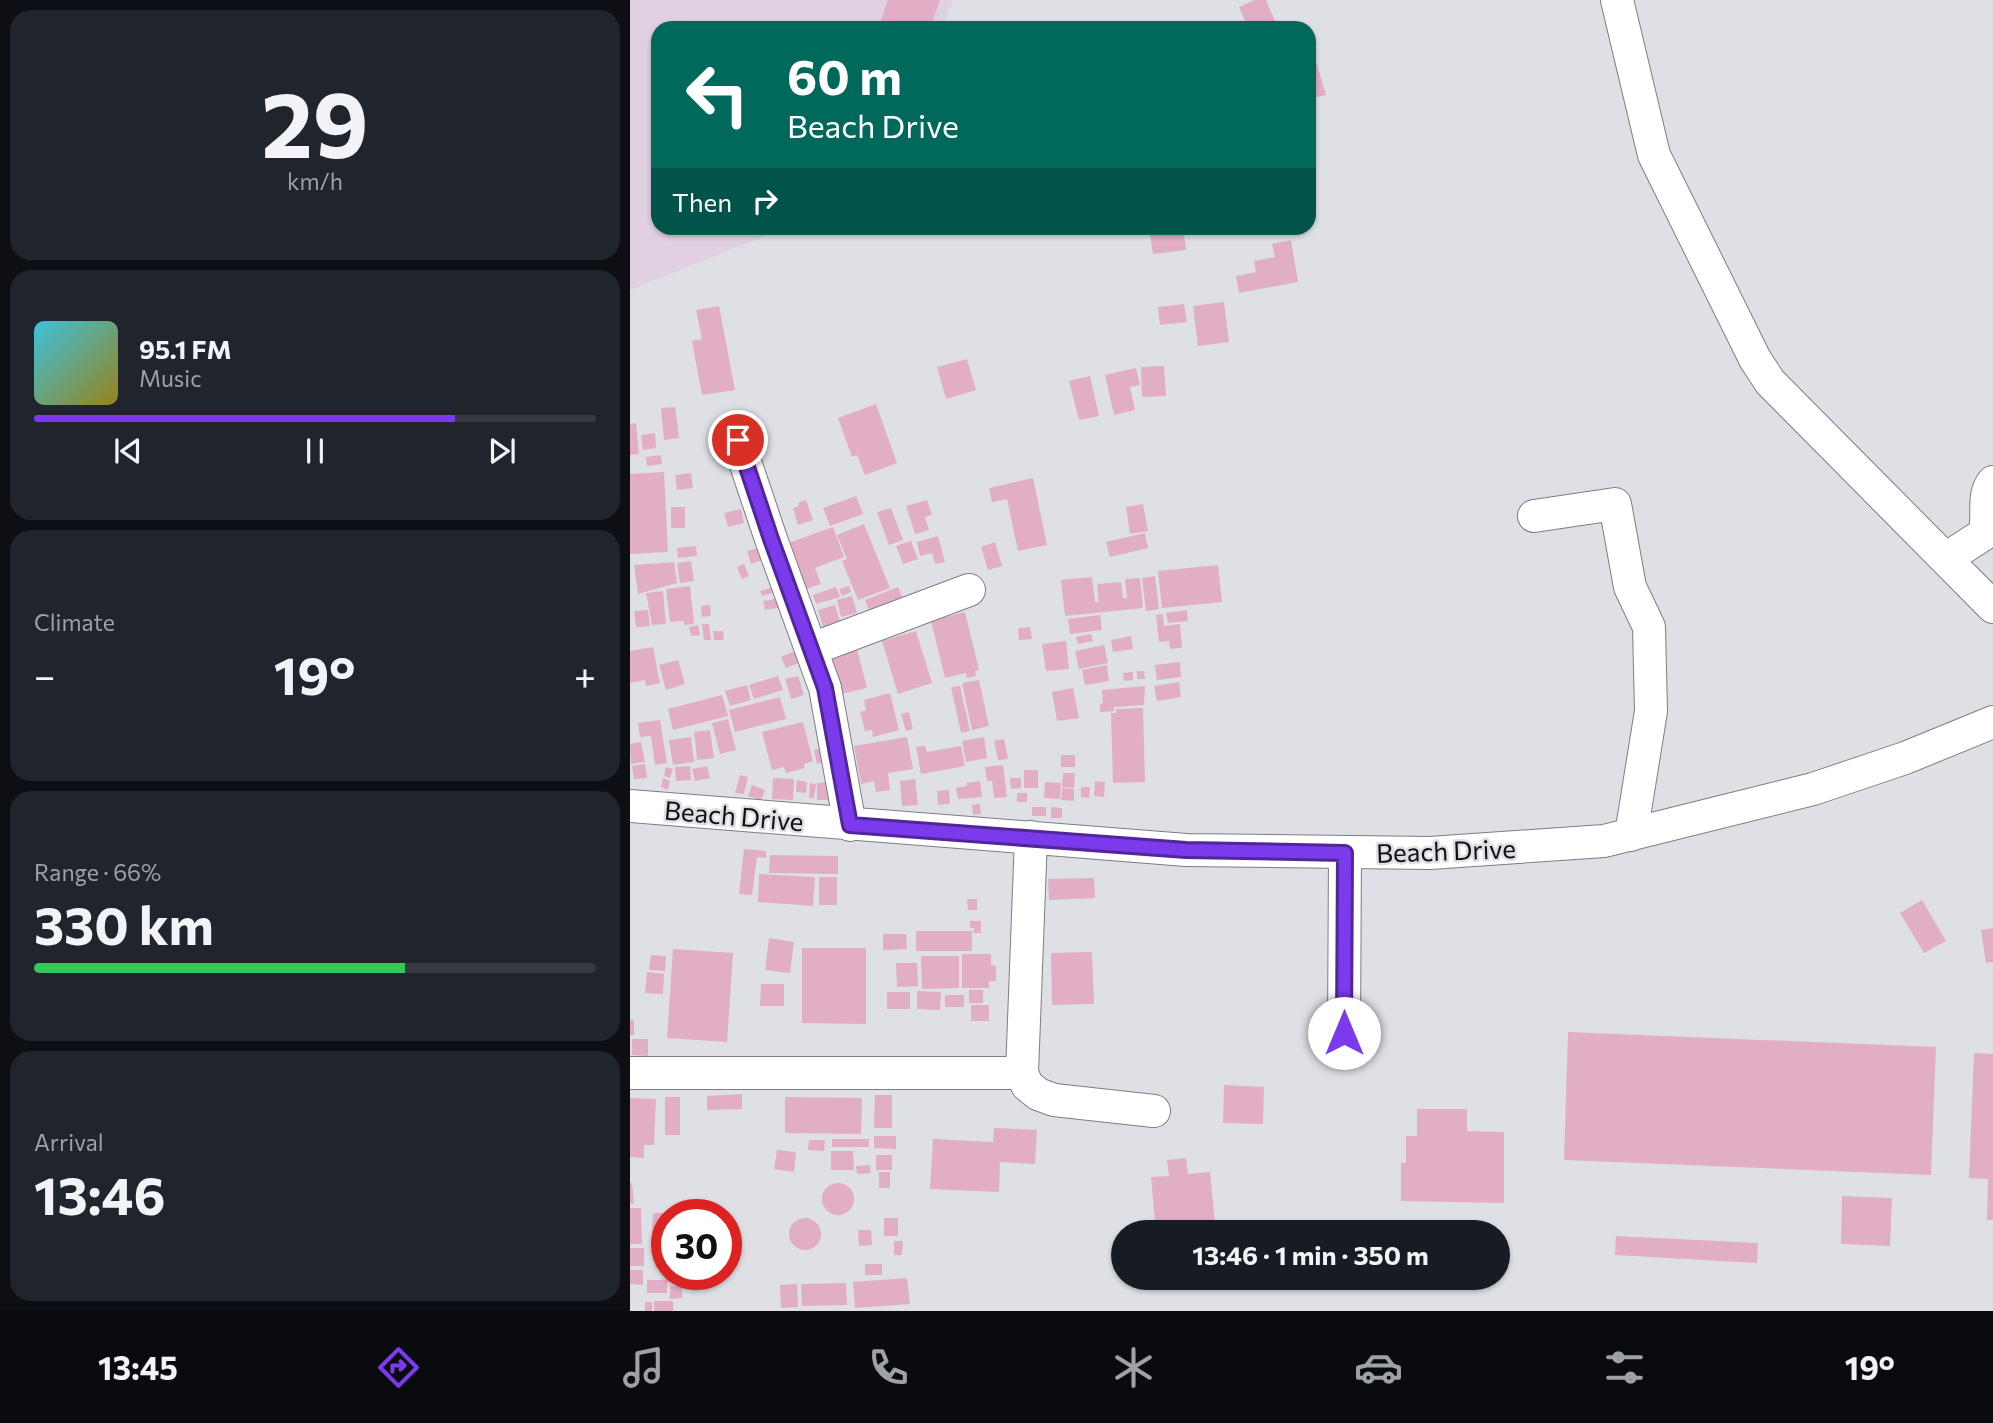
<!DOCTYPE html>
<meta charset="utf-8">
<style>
:root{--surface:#171b24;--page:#20242c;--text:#f1f3f6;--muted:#9ea1a6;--line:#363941;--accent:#7c3aed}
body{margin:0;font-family:Commissioner,sans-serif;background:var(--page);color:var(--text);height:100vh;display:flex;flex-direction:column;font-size:26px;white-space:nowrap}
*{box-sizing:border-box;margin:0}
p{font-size:23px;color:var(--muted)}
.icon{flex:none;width:38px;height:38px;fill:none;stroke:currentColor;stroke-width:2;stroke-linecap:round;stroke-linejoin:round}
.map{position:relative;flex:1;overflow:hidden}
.sheet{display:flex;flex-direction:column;gap:10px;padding:10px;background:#0d0f14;width:630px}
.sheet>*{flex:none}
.guide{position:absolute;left:21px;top:21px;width:665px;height:214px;border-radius:21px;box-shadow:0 2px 5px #0004;background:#00695c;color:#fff;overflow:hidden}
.speed{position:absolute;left:21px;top:1199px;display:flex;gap:14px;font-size:35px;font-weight:700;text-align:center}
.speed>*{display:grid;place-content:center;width:91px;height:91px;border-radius:50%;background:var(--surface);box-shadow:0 2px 5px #0004;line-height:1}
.speed .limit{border:10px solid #d22;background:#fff;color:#111}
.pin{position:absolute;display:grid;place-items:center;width:60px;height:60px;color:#fff;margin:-30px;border:4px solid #fff;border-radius:50%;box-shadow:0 2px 7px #0007}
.me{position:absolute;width:77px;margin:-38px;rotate:0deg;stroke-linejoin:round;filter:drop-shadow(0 0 5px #0008)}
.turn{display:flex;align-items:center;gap:24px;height:147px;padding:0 21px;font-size:32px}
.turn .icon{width:91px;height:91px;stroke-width:2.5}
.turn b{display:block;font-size:49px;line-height:60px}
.then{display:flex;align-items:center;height:66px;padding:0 21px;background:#0003;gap:14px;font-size:26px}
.big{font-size:52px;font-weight:700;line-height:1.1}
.sheet .tile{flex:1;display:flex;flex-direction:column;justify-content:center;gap:10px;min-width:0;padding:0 24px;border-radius:21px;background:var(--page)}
.sheet .dial{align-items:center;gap:0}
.dial b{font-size:91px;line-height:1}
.song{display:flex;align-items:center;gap:21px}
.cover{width:84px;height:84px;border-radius:10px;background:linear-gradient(135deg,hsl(190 70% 55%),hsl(50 70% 35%))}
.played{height:7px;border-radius:4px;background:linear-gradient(90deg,var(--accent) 75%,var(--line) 75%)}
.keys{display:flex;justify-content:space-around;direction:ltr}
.heat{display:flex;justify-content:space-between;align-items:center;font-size:38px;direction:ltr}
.charge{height:10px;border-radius:5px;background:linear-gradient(90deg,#34c759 66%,var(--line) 0)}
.trip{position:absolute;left:481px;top:1220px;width:399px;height:70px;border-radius:35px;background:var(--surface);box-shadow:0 2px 5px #0004;font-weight:700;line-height:70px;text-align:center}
.tabs{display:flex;height:112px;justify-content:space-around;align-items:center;background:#090b0e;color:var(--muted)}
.tabs .icon{width:49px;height:49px}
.tabs .on{color:var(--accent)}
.tabs b{font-size:32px;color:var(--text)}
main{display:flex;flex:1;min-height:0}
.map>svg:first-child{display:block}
</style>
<main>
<section class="sheet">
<div class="tile dial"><b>29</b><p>km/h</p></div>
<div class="tile">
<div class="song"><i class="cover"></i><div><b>95.1 FM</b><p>Music</p></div></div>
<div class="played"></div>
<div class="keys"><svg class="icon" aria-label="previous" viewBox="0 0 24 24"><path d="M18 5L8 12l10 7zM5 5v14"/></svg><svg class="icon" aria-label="pause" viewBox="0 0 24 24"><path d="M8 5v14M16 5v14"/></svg><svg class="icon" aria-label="next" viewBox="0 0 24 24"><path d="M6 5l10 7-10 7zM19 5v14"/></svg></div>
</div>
<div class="tile"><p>Climate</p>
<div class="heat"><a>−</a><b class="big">19°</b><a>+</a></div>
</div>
<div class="tile"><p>Range · 66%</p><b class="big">330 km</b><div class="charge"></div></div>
<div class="tile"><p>Arrival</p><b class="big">13:46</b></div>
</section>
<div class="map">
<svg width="1363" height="1311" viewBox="0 0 1363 1311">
<rect width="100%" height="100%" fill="#dee0e5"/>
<!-- education -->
<path fill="#e0d0e2" d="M0,0H323L312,28H28V228H155L0,290Z"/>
<!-- building -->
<path fill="#e2aec6" d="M258,0H310L300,28H248Z
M625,0H636L648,28H618L609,7Z
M679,37L696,95L679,99Z
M28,146V170L20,167Z
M519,228H553L556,250L523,254Z
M661,240L668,282L609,293L606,276L626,272L624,261L645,257L642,244Z
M594,302L599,342L568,346L563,306Z
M554,304L557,322L530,325L528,307Z
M89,306L105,390L72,395L62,341L72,339L66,310Z
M337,359L346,390L316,399L307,367Z
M534,366L536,396L512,397L511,367Z
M506,368L510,385L500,387L505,410L484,415L475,375Z
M460,376L469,416L449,420L439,381Z
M246,404L267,463L235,475L227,455L222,457L208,418Z
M45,407L49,438L34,440L31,408Z
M6,423L9,454L0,455V424Z
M25,433L26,448L13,450L11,435Z
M31,455L32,464L17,466L16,457Z
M34,472L38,552L0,554V474Z
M61,473L63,488L47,490L45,475Z
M403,478L417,545L388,551L377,499L362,502L359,488Z
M226,496L233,514L200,526L193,508Z
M176,500L183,520L168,525L163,508L169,506L168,503Z
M297,500L302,515L295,517L299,530L285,534L276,506Z
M513,504L518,531L500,534L496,507Z
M41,507H55V528H41Z
M261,508L273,540L259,545L247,512Z
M111,509L114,523L98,527L94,513Z
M234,524L260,588L228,600L212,561L217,559L207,535Z
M203,527L214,557L185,568L191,584L170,591L153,545Z
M515,533L518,548L480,557L476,542Z
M308,536L315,562L305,564L302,553L290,556L287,542Z
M281,541L288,559L273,564L266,546Z
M365,542L372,566L358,570L351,547Z
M66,546L67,556L48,558L47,548Z
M129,548L132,560L121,564L117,551Z
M61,561L64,581L50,583L47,563Z
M44,562L47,583L8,594L4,565Z
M114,564L119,576L112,579L107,567Z
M588,565L592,602L532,608L528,571Z
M525,576L529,609L516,611L512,578Z
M462,577L465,602H469L467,584L491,582L493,598H497L495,579L510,578L513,608L435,616L431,580Z
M60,586L64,624L54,625V621L40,622L36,589Z
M219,586L221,592L212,596L209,589Z
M143,587L145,592L132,596L130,591Z
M206,587L210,597L186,604L183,595Z
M268,587L274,601L241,615L235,600Z
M33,591L36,624L22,625L16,593Z
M222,596L227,613L211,617L207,600Z
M151,598L153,607L135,610L133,601Z
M80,605L81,616L72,617L71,606Z
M205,605L211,625L194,630L188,610Z
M18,610L20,626L6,627L4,611Z
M557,610L558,621L538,623L536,613Z
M335,612L349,670L345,671L346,676L337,678L336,673L315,678L301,621Z
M533,614L534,626L550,624L552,648L540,649L539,641L529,642L526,615Z
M470,615L472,630L440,634L438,619Z
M72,624H79L81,640H74Z
M68,625L70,635L61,636L59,627Z
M400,627L402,639L389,640L388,628Z
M83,631H93L94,640H84Z
M286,631L302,683L268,694L252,641Z
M461,634L463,641L448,644L446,637Z
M501,636L503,649L483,652L481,640Z
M436,641L439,669L416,671L412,644Z
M474,645L478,663L449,669L445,651Z
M23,647L30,683L16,686L15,680L0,683V651Z
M227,649L237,688L211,694L201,655Z
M168,650L172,662L156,668L151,657Z
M48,660L55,684L36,690L29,665Z
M550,662L551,677L527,680L525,665Z
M477,665L479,681L455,685L452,670Z
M507,671H514L515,679H507Z
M503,672V680L494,681L493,673Z
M148,676L153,690L124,699L119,685Z
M168,676L174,695L161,699L155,679Z
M349,680L359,726L342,730L332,683Z
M549,682L551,697L527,701L524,686Z
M117,685L121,700L100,706L95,691Z
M330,686L340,731L331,733L321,687Z
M515,686L514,705L484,707V711L470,712V704L473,703L472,690Z
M443,688L449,718L427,721L422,692Z
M260,693L269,730L243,737L242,730L235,731L230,712L236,710L234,700Z
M92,695L98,716L43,730L38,709Z
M150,697L156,719L105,732L99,710Z
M513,708L515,782L483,783L481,713H486V709Z
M279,712L283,729L276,731L271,714Z
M98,719L106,750L90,754L82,723Z
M30,720L37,763L25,765L21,736L10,737L8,723Z
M173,722L183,761L174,764L175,768L156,773L154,767L142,770L132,732Z
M80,730L84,758L67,760L64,732Z
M61,737L64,762L43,765L39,740Z
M277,737L283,769L258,773L260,790L246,792L244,781L231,784L224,746Z
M354,737L357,758L336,762L332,741Z
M374,739L378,759L368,760L364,741Z
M11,742L15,762L1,764L0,744Z
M295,746L297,752L331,746L335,766L291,774L286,747Z
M196,747L199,761L187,764L184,750Z
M431,755H445V767H431Z
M15,764L17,778L4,779L2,766Z
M373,765L377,797L364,798L362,781H357L355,767Z
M60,766L61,780L46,781L45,767Z
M77,766L80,778L65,781L62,769Z
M36,767L43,769L40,778L34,776Z
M394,770H408V788H394Z
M433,773H445L444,788L432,787Z
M110,775L118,777L114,794L105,793Z
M33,778L40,781L38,790L31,787Z
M143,778L164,779L163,800L142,799Z
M380,778H391V788L381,789Z
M285,779L288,805L272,806L270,781Z
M167,780L177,782L176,793L166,792Z
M350,781L352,797L328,799L326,788L337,786L336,783Z
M465,781L475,782L474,797L464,796Z
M203,782V800H187V783Z
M415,782L431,783L430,799L414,798Z
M180,783L186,784L184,798H179Z
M122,785L135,790L131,800L118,796Z
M451,787H460L459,798L451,797Z
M432,788L444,789V801L431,800Z
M319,790L320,804L308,805L307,791Z
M387,793H397V802H387Z
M350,804L351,814L343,815L342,805Z
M402,807H416V816H402Z
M421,807L432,808V818H421Z
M114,849L136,851V858L127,857L122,895L109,894Z
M140,855L208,856V874L139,873Z
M129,874L185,877L183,906L128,902Z
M189,877H207V905H189Z
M464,878L465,898L419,900L418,879Z
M337,899H347V910H338Z
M1292,900L1316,941L1294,953L1270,913Z
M340,921H351V933H343L344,928H340Z
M1363,928V962L1356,963L1351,930Z
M286,931H342V951H286Z
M253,934H276L277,949L253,950Z
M139,938L164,942L160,973L135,970Z
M172,948H236V1024L172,1023Z
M43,949L103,953L97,1042L37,1038Z
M462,952L464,1004L422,1005L421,953Z
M332,954H361V965L366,966V981H359V988H332Z
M21,955L36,956L35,971L19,970Z
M291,956H329V988L292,989Z
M266,963H287L288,986L267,987Z
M17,972L34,974L33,994L15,993Z
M131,984H154V1006H130Z
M339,990H353V1003H339Z
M287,991L311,992L310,1010L287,1009Z
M257,992H280V1009H257Z
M315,995H334V1007H315Z
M341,1005H359V1021H341Z
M0,1020H4V1035H0Z
M938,1032L1306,1047L1301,1175L934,1160Z
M2,1039H18V1056L2,1055Z
M1344,1053L1363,1054V1220H1357L1358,1179L1339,1178Z
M594,1085L634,1087L633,1124L593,1123Z
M112,1094V1109L77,1110V1096Z
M245,1095H262V1128H244Z
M35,1097H50V1135H35Z
M155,1097L232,1098L231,1134L155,1133Z
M0,1098L26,1099L24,1145H14V1158L0,1157Z
M787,1109H837V1131L874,1132V1203L771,1201V1163H776V1136H787Z
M364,1128L407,1130L405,1164L370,1162L369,1192L300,1189L303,1139L363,1142Z
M244,1136H266V1149L244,1148Z
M202,1139H239V1147H202Z
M179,1140H195L194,1151L178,1150Z
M147,1150L166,1152L164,1172L144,1169Z
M201,1151H223L224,1170H201Z
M246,1155H262V1170H246Z
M556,1158L558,1174L580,1172L586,1232H526L521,1177L539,1176L537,1160Z
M240,1165L241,1173L227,1174L226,1166Z
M249,1172H260V1188H249Z
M192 1199a16 16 0 1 1 32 0a16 16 0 1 1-32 0Z
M0,1183H2L4,1203L0,1204Z
M1212,1196L1262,1198L1260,1246L1211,1244Z
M0,1208H11L12,1244H0Z
M23,1213H37V1232H22Z
M159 1234a16 16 0 1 1 32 0a16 16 0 1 1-32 0Z
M254,1218H268V1236H254Z
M228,1230H241L242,1245L229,1246Z
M986,1236L1128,1243L1127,1263L985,1255Z
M264,1241H273L272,1255H264Z
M0,1248H14V1266H0Z
M235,1264H252V1275H235Z
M0,1270H13V1285L0,1284Z
M36,1274H50V1282H37V1293H17V1280H35Z
M277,1278L280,1304L225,1308L223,1282Z
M216,1283L217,1305L172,1306L171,1284Z
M167,1284L168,1307L151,1308L150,1285Z
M40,1286H52V1298L40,1299Z
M24,1301H43V1311H24Z
M15,1302H22V1311H15Z"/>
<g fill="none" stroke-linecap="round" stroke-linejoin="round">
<!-- minor casing -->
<g stroke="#7c7e82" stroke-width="34">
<path id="minor" d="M987,0L1024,155L1125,359L1140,382L1363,607
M108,441L141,539L195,688L220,825
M904,516L985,504L1000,587L1019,627L1021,711L1001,835
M1317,558L1354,534C1360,516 1351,497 1363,482
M182,649L339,590
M0,806L556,850L800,853L974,841L1183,789L1275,758L1363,722
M401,837L392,1073L397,1085L408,1094L424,1100L524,1111
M714,1033L715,853
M0,1073H392"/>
</g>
<!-- minor -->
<use href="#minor" stroke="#fff" stroke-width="32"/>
</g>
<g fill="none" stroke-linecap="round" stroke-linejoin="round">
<!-- route casing -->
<g stroke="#51269a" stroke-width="18">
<path id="route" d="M108,440L141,539L195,688L220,825L556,850L715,853L714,1033"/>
</g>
<!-- route -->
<use href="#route" stroke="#7c3aed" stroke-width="12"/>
</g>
<g text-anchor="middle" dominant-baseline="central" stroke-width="5" stroke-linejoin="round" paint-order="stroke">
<!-- street labels -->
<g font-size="26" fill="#101113" stroke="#dee0e5">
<text transform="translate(104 815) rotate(5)">Beach Drive</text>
<text transform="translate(816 850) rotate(-2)">Beach Drive</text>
</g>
</g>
</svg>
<div class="speed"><div class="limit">30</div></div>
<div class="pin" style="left:108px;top:440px;background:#d93025"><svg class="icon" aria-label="arrive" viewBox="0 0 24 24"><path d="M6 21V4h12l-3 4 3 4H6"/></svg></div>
<svg class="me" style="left:714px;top:1033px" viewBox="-20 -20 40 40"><circle r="19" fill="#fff"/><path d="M0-13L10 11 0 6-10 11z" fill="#7c3aed"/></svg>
<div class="trip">13:46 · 1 min · 350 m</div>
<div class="guide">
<div class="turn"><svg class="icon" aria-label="left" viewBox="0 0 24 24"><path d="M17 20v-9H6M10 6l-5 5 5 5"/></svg><div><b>60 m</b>Beach Drive</div></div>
<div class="then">Then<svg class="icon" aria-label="right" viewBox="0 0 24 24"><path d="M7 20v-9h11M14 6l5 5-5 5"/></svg></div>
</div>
</div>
</main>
<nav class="tabs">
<b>13:45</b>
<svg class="icon on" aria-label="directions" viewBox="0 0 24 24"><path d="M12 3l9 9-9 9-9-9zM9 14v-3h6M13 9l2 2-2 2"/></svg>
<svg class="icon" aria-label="music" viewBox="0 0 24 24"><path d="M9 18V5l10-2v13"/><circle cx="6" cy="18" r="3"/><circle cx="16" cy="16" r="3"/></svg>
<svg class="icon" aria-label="phone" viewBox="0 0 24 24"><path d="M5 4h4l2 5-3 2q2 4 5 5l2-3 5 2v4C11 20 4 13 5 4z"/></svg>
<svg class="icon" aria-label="climate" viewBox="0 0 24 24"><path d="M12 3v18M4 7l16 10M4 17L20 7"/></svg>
<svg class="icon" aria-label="car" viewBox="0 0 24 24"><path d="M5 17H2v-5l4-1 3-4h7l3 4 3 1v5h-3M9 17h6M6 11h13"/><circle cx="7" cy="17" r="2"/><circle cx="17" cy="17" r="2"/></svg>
<svg class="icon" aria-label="filters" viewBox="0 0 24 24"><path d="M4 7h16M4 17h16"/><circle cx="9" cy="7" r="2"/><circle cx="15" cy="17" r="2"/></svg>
<b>19°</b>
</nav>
